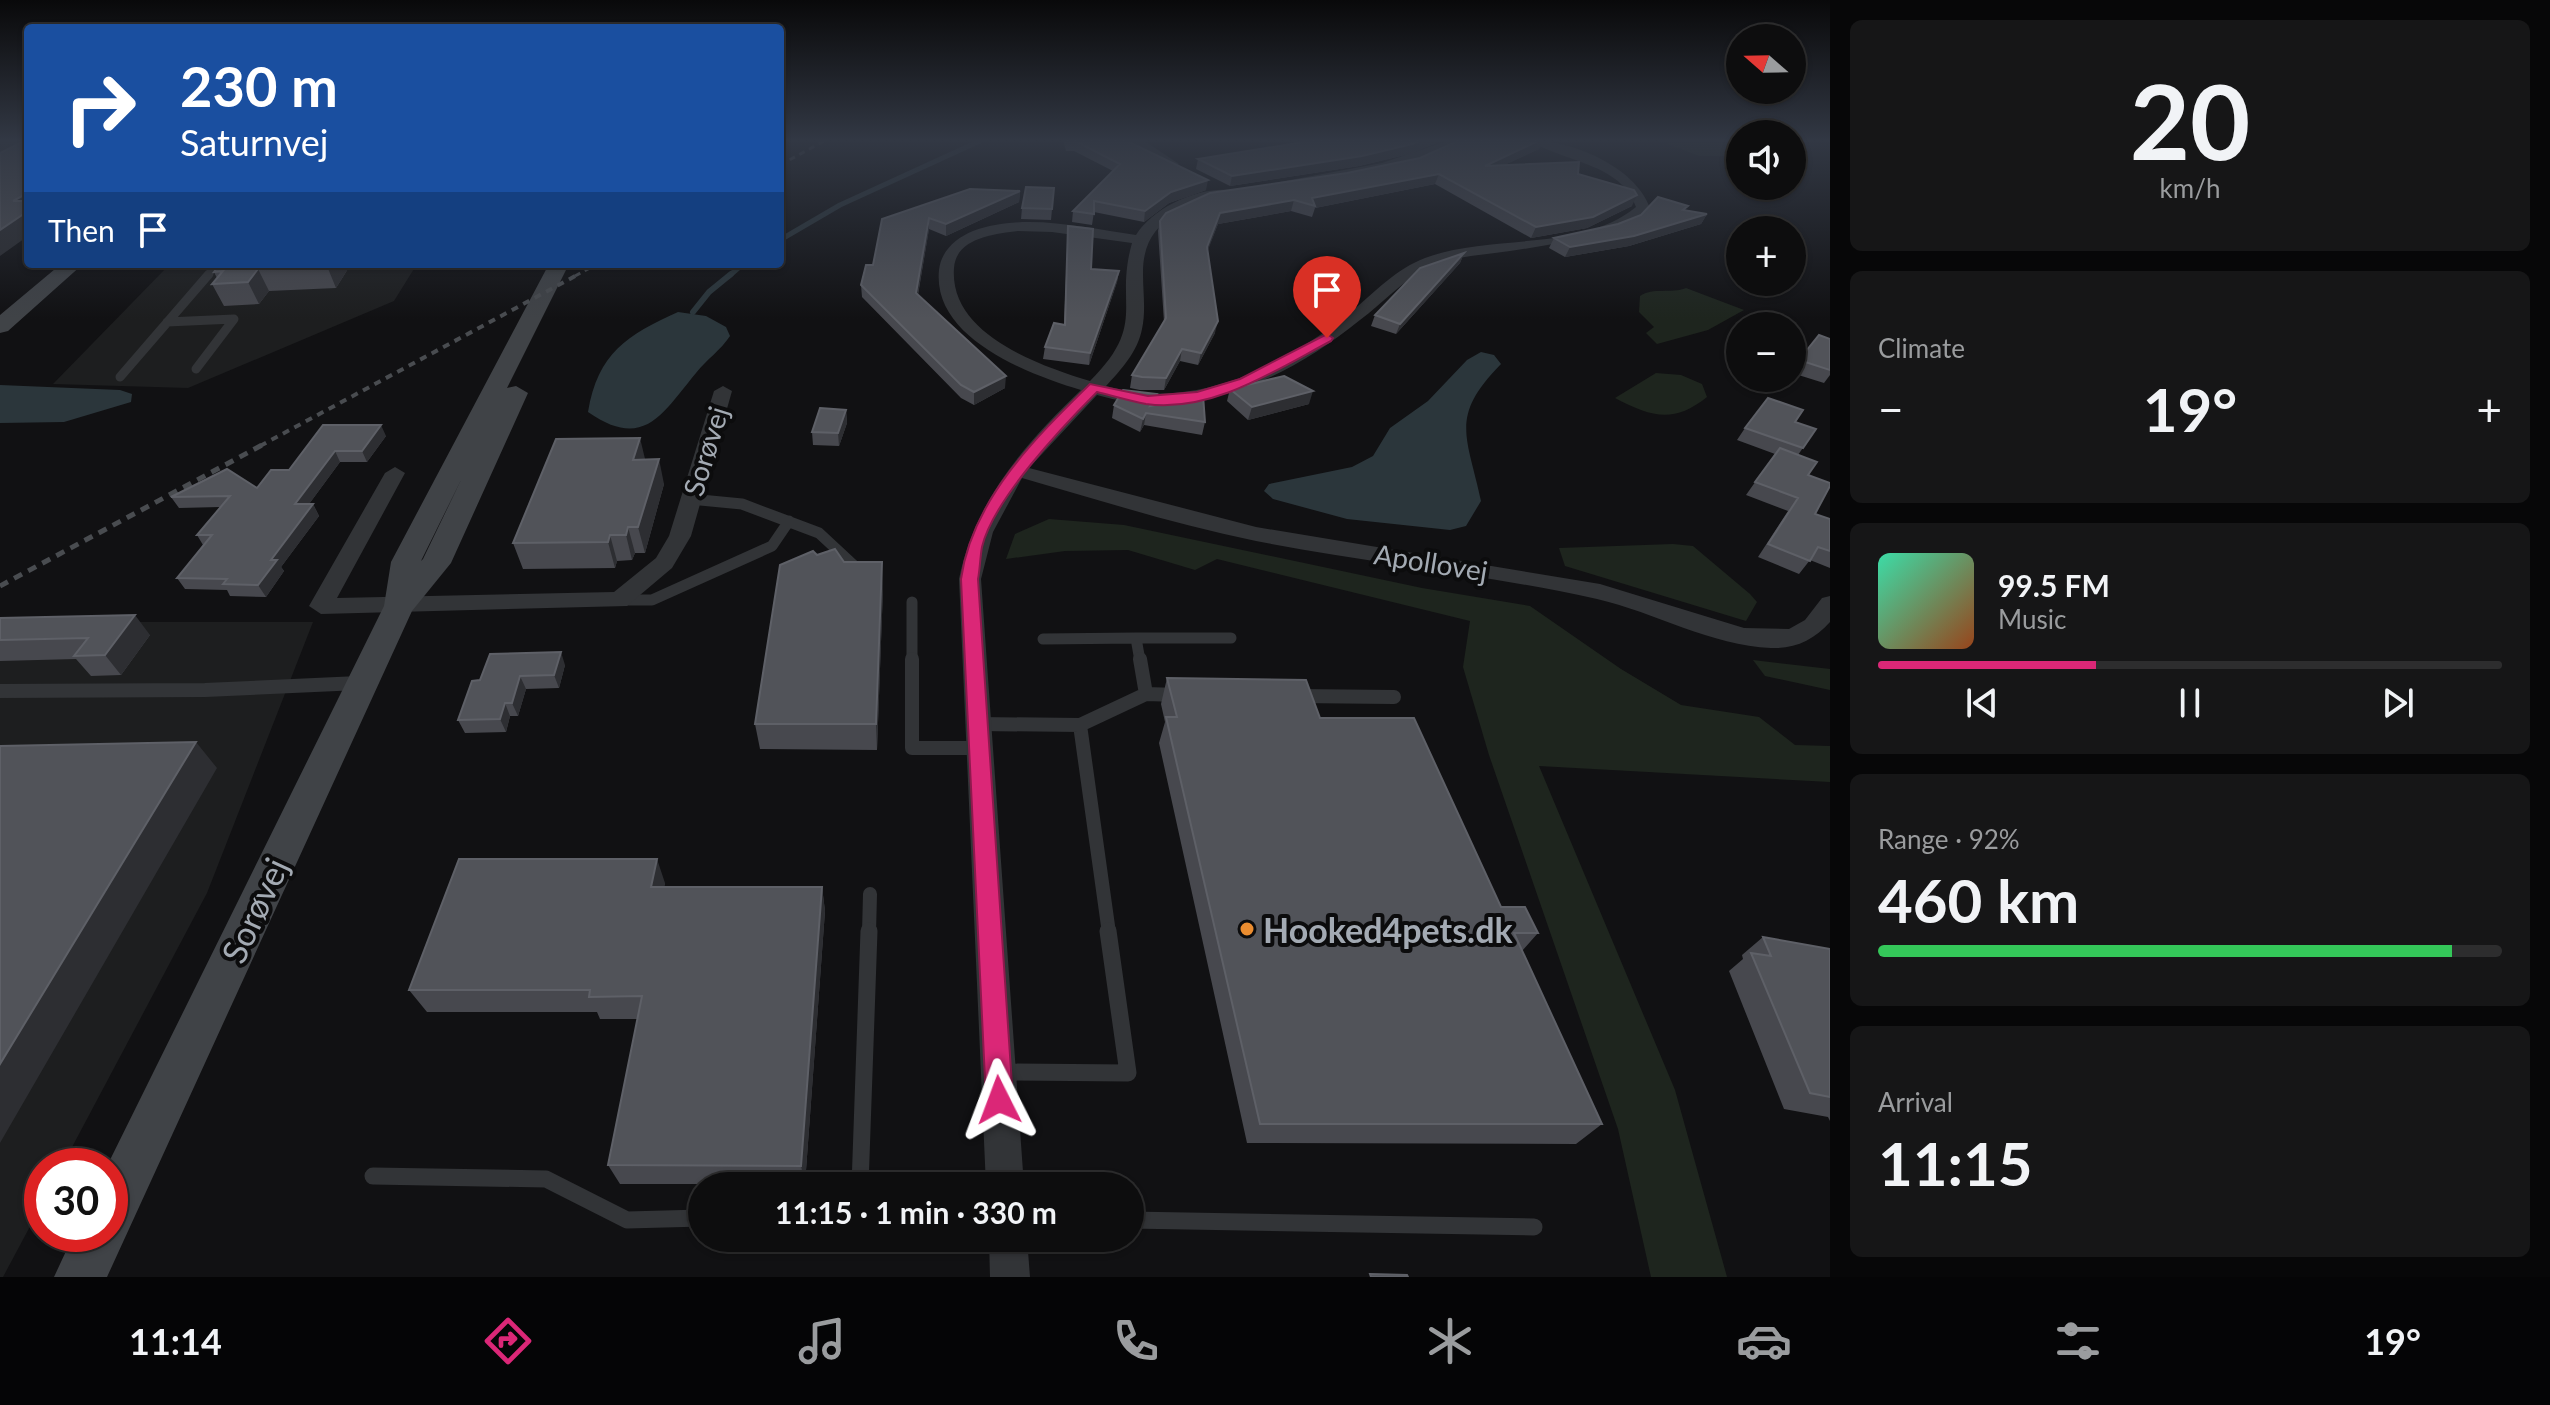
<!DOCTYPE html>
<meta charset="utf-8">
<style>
:root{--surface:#0d0d0e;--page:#161617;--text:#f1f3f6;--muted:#9a9c9e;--line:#2d2d2e;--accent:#db2777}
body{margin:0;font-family:Lato,sans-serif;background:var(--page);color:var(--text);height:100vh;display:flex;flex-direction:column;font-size:30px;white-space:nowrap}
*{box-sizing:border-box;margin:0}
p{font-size:26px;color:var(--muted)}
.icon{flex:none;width:44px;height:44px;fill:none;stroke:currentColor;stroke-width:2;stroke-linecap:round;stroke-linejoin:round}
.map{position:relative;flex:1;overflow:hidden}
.drawer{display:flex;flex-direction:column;gap:20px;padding:20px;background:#070708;width:720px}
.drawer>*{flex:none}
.guide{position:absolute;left:24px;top:24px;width:760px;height:244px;border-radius:8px;box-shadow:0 2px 6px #0004,0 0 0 2px var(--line);background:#1a4fa0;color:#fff;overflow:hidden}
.needle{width:52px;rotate:290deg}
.fabs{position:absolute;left:1726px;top:24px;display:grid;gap:16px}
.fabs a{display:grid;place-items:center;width:80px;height:80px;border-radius:50%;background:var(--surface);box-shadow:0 2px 6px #0004,0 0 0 2px var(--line);font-size:40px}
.speed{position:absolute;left:24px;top:1148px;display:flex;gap:16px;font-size:40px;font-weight:700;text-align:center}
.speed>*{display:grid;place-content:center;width:104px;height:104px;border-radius:50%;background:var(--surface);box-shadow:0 2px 6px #0004,0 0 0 2px var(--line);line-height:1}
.speed .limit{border:12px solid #d22;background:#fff;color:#111}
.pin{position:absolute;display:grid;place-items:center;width:68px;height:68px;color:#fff;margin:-82px -34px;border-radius:50% 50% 50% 0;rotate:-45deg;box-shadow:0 0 8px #0007}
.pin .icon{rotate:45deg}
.me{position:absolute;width:88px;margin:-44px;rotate:357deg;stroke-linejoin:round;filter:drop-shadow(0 0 6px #0008)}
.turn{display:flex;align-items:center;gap:28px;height:168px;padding:0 24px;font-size:36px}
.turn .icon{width:104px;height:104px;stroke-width:2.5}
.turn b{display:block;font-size:56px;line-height:68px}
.then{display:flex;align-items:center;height:76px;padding:0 24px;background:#0003;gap:16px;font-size:30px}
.big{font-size:60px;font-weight:700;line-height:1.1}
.drawer .tile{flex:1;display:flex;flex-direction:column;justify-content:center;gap:12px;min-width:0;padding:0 28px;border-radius:12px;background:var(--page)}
.drawer .dial{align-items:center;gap:0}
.dial b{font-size:104px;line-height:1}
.song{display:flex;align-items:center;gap:24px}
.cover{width:96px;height:96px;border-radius:12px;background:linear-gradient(135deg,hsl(160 70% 55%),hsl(20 70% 35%))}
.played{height:8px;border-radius:4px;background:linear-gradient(90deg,var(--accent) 35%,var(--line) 35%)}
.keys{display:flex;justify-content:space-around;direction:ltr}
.heat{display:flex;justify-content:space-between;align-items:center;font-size:44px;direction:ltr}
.charge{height:12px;border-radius:6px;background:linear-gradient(90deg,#34c759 92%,var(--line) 0)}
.trip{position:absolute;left:688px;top:1172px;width:456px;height:80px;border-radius:40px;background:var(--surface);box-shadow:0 2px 6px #0004,0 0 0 2px var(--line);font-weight:700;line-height:80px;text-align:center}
.menu{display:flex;height:128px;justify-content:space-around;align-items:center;background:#050506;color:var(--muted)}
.menu .icon{width:56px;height:56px}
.menu .selected{color:var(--accent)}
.menu b{font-size:36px;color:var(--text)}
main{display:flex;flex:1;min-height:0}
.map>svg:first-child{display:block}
</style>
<main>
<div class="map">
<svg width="1830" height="1277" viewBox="0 0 1830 1277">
<rect width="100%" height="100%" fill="#111113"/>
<!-- built -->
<path fill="#1d1e1f" d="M170,264H417L394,301L188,388L53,384Z
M0,622H313L207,893L62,1166H42V1204L3,1277H0Z"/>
<!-- green -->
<path fill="#1e251e" d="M1658,140H1740V156H1699Z
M1686,288L1744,310L1708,330L1657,344L1646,333L1654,327L1639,312L1640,296C1653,287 1671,294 1686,288Z
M1656,373L1681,375L1702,384L1707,397C1673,424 1652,417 1615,398Z
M1049,519L1124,525L1422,588L1530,606L1621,669L1681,705L1759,717L1795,745L1830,746V782L1539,766L1675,1090L1727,1277H1651L1618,1129L1489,755L1463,667L1470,621L1217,559L1195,570L1128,550L1065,551L1006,559L1015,534Z
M1673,544L1693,546L1750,594L1757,602L1746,621L1565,566L1559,548Z
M1753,660L1830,669V690L1765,676Z"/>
<!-- water -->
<path fill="#2b363b" d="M678,312L706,316L726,327L730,336C720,351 707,359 696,373C662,414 644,451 588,412C598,353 627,335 678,312Z
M1481,352L1494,355L1501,364C1449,417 1467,435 1481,501L1466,526L1450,530L1347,519L1273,499L1264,491L1269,484L1352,467L1373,456L1390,428L1428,401L1467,360Z
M0,385L120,390L132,394L131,402L64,422L0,423Z"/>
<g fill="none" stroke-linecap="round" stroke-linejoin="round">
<!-- stream-far1 -->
<path stroke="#2b363b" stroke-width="5" d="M780,240L840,205L982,140
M729,276L743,264"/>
<!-- stream -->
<path stroke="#2b363b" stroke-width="6" d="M693,312L709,292L731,274"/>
<!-- lane-far4 -->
<path stroke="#323437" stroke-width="7" d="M207,276L217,264"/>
<!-- lane-far3 -->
<path stroke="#323437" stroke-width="9" d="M167,322L234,319L196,369
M120,377L209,274"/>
<!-- lane-far2 -->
<path stroke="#323437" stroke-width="11" d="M690,499L742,504L819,533L862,573
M621,600H652L772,546L789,521
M912,602V661
M1136,638H1231
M1043,639L1136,638L1140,661"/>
<!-- lane-far1 -->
<path stroke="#323437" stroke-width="14" d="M912,659V748H979
M1140,659L1146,694
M0,691L205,690L359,683
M1296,696L1394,697
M978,724L1080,725L1109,933
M1080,725L1146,694L1178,695
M869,933L870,894"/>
<!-- lane -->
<path stroke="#323437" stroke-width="17" d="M1001,1072L1128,1073L1108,931
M373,1176L546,1179L627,1220L702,1218
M860,1186L869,931
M1130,1220L1534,1227"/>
<!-- street -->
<path fill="#323437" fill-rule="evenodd" d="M1128,140H1143L1179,164L1169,167Z
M1450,140H1470L1384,170L1276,188L1269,184L1382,163Z
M1529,140C1571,140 1635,166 1650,208L1634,222L1612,231C1578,240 1544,246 1510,251C1483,255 1452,256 1427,268C1402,281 1383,303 1360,320C1286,380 1193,423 1097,395L1029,468L1256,527L1600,584L1744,628L1789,629L1805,620L1822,598L1830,596V622C1814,640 1795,649 1771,648C1712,646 1654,612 1597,599C1484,574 1369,563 1256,541C1177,525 1099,500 1022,478L993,532L981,579L1024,1186H986L959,579C975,500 1025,444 1081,390C1028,374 932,338 939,270C941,251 956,238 973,231C1025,212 1084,228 1136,235C1153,208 1197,187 1229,190V196C1184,207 1142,220 1143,274C1143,292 1146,311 1142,329C1138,351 1121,370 1106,386C1195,412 1283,367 1352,311C1375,292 1396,269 1425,258C1491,233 1579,253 1636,207C1622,163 1562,162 1529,140ZM1018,231L1052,232L1132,243C1114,306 1148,323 1090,381C1038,365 949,334 954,268C956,238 994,234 1018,231Z
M723,386L732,391L691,536L672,568L627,606L321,614L309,606L385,473L395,467L405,473L337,598L614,592L656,558L669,536L714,391Z
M989,1238H1027L1030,1277H990Z"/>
<!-- secondary -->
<path fill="#404347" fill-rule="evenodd" d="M61,264H83L8,331L0,333V315Z
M549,264H569L507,388L516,386L528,393L451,563L412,611L107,1277H54L74,1234H110V1166H107L384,606L391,562ZM462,478L423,559L421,561Z"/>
<!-- rail-far2 -->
<path stroke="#494c50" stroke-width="3" stroke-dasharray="6 5" stroke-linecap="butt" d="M780,165L826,140
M575,276L597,264"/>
<!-- rail-far1 -->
<path stroke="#494c50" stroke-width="4" stroke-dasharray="7 6" stroke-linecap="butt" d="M260,446L579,274"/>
<!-- rail -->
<path stroke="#494c50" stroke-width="5" stroke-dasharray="9 7" stroke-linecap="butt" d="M0,586L264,444"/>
</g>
<!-- wall -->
<path fill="#47484e" d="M1063,140H1125L1206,190L1169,203L1144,222L1094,212L1092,225L1072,222L1073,211L1113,171L1074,151H1066Z
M1316,140H1444L1409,154L1359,166L1230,186L1196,169L1198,159Z
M1460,140H1542L1539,149L1504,165L1578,174L1632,206L1587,228L1531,238L1435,184L1315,208L1312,217L1291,211L1218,224L1207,251L1215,333L1198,365L1180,361L1164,390H1140L1130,388L1132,375L1164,322L1158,231L1160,221L1347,173L1420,158Z
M1054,188L1051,220L1021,219L1022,208Z
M1020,191L1019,202L946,236L929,229L918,295L1005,388L974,405L961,398L862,297L861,285L873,265L882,219Z
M1686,210L1707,214L1701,224L1629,246L1565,257L1549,248L1554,238Z
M1068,226L1091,269L1119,271L1117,282L1089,365L1043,359L1045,347L1064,325Z
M1464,253L1460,263L1396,334L1371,326L1375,315Z
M351,264L336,288L269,291L259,304L224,306L212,284L217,278L214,272Z
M1830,339V375L1824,383L1792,373V370L1799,360Z
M1230,389L1309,404L1248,420L1227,401Z
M1114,405H1155L1205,422L1202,435L1144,425L1140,432L1112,418Z
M846,410L847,423L839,446L813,445L812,432Z
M1795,422L1816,429L1798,455L1808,475L1815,514L1830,519V568L1810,560L1799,574L1758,557L1788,511L1746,495L1775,454L1737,440L1745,428Z
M323,425L386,436L367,462H340L309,504H313L319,516L281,567L284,571L266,597L230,596L227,590L185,589L177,578L203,545L197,535L220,507L179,508L171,497L257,488L289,470Z
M645,460L664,484L645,553H635L632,560L617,561L615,568L523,569L513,543Z
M817,555L883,588L877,750L760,749L755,724Z
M0,618L150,635L121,675L91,676L76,659L0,661Z
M565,665L559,688L526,689L518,716H510L506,732L465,733L458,720L480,680Z
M1167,678L1320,718L1501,907L1538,933L1522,951L1602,1124L1576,1144L1247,1143L1159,743L1165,722L1161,704Z
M665,883L664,887H822L825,911L805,1184H620L608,1165L638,1019H600L597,1012H427L409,990Z
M1763,937L1830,949V1121L1828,1117L1784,1109L1729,971L1743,959L1742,955Z"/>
<!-- shaded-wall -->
<path fill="#2d2e32" d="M0,140H26L0,160Z
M1422,140H1444L1409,154L1359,166L1230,186L1232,176Z
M1540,140H1542L1539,149L1481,176L1485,166Z
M1439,174L1435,184L1315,208L1312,198Z
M1208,180L1206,190L1169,203L1144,222L1145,211L1171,192Z
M1020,191L1019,202L946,236V224Z
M28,193V236L0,256V230L13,201Z
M1637,195L1632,206L1587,228L1531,238L1536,227Z
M1294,200L1291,211L1218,224L1205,258L1207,247L1220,213Z
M1707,214L1701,224L1629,246L1565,257L1570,247Z
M929,218V229L916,305V293Z
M1464,253L1460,263L1396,334L1400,324Z
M328,264H351L336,288L327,266Z
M258,269L269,291L259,304L248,282Z
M1119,271L1117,282L1089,365L1090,353Z
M1218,321L1215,333L1198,365L1201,353Z
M1182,349L1180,361L1164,390L1166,378Z
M1006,376L1005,388L974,405V392Z
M1313,391L1309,404L1248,420L1252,407Z
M846,410L847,423L839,446L838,433Z
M1146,413L1144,425L1140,432L1143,419Z
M381,425L386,436L367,462L362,451Z
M640,438L646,463L633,460Z
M335,451L340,462L301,515L295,504Z
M659,459L664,484L645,553L638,527Z
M313,504L319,516L281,567L284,571L266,597L258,585L271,560Z
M628,527L635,553L632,560L626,535Z
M610,535L617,561L615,568L608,542Z
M882,562L883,588L877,750L876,724Z
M135,615L150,635L121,675L105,655Z
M561,652L565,665L559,688L554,675Z
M520,676L526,689L518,716L512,703Z
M505,703L510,716L506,732L500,719Z
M196,742L217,768L0,1143V1064Z
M657,859L665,883L659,911L651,887Z
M822,887L825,911L805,1184L801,1166Z"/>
<!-- building -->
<path fill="#515359" stroke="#5e6067" stroke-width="2" d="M20,140H28V193L13,201H28V211L0,230V153L20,143Z
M1066,140H1125L1208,180L1171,192L1145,211L1094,201V214L1073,211L1120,164L1075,141Z
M1316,140H1422L1412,144L1362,156L1232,176L1198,159Z
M1460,140H1540L1485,166L1579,162L1578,174L1634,190L1637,195L1593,217L1536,227L1439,174L1312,198L1315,206L1294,200L1220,213L1207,247L1218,321L1201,353L1182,349L1166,378L1142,377L1132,375L1166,318L1160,221L1166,213L1210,193L1347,173L1420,158Z
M1026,187L1054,188L1052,209L1022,208Z
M970,189L1020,191L946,224L929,218L916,293L1006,376L974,392L961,385L861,285L866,265H873L882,219Z
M1658,197L1688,206L1683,210L1707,214L1634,236L1570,247L1554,238L1618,224L1641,215Z
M1068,226L1093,229L1091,269L1119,271L1090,353L1045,347L1054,323L1065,325Z
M1464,253L1400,324L1375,315L1420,268Z
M220,264H328L327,266L258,269L248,282L212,284L223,271L214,272Z
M1819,335L1830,339V370L1799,360Z
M1284,376L1313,391L1252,407L1230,389Z
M1123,390L1157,394L1150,406L1203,395L1205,422L1146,413L1143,419L1114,405Z
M1768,398L1803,410L1795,422L1816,429L1803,448L1745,428Z
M820,408L846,410L838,433L812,432Z
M323,425H381L362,451H335L295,504H313L271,560H277L258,585L223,584L227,579L177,578L212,535H197L230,496L171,497L227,469L257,488L271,470H289Z
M640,438L633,460L659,459L638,527H628L626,535H610L608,542L513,543L556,439Z
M1780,448L1817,462L1808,475L1830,483V486L1815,514L1830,519V551L1818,547L1810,561L1768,544L1798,498L1755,482Z
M835,549L844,562H882L876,724H755L780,565L813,551L817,555Z
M135,615L105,655L74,656L88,638L0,640V618Z
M561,652L554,675L520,676L512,703H505L500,719L458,720L472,681L480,680L490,654Z
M1167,678L1306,680L1320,718H1414L1501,907H1525L1538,933H1514L1602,1124H1260L1166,717H1177Z
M196,742L0,1064V746Z
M459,859H657L651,887H822L801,1166L608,1165L642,996L589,997L590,990H409Z
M1763,937L1830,949V1097L1810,1093L1751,953L1771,956Z
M1370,1274L1407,1275L1408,1277H1371Z"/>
<!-- sky -->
<linearGradient id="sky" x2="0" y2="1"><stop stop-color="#09090a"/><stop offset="0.44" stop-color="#323844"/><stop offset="1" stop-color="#323844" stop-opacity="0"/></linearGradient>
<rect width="1830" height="319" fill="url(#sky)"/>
<!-- route -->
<path fill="#db2777" stroke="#8e194d" stroke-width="2" d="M1327,334L1333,338L1331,341C1276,370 1212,413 1146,404C1130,401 1113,396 1097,392C1062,427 993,500 982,547C980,558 980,569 978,579L1013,1100L1009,1110L999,1114L990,1110L986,1100L961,579C972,500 1035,438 1090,384L1148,396L1197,392L1240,379Z"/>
<!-- markers -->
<circle fill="#eb8d30" stroke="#0c0c0d" stroke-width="3" cx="1247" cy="929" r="8"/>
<g text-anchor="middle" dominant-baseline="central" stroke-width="8" stroke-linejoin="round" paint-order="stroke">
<!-- street labels -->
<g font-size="28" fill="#a3aab3" stroke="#0c0c0d">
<text transform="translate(705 451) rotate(-73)">Sorøvej</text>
<text transform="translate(1431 562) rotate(9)">Apollovej</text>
</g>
<!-- near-street labels -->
<g font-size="34" fill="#a3aab3" stroke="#0c0c0d">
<text transform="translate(254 910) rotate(-65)">Sorøvej</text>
</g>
<!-- near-poi labels -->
<g font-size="34" font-weight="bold" fill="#a3aab3" stroke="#0c0c0d" text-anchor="start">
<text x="1263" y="929">Hooked4pets.dk</text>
</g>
</g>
</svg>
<div class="fabs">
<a><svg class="needle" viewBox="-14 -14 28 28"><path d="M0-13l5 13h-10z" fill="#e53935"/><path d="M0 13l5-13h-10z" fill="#9a9c9e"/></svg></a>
<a><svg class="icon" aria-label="sound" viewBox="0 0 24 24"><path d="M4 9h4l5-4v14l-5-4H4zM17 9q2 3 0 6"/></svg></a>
<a>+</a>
<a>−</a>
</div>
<div class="speed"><div class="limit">30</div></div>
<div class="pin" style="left:1327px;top:338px;background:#d93025"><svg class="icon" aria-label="arrive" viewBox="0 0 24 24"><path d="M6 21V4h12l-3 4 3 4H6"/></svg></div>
<svg class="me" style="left:999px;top:1100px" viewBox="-20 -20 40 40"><path d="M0-17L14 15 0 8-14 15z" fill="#db2777" stroke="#fff" stroke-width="4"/></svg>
<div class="trip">11:15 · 1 min · 330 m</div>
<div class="guide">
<div class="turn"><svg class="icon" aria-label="right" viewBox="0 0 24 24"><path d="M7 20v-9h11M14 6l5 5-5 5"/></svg><div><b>230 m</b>Saturnvej</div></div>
<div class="then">Then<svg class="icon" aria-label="arrive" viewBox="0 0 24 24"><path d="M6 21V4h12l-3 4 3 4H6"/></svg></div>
</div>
</div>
<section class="drawer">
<div class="tile dial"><b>20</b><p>km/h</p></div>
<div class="tile"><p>Climate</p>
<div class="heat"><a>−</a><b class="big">19°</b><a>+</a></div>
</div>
<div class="tile">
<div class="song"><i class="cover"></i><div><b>99.5 FM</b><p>Music</p></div></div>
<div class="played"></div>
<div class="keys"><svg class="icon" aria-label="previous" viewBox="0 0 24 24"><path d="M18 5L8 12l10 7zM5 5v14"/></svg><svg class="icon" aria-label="pause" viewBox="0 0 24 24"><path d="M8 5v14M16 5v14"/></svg><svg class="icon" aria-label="next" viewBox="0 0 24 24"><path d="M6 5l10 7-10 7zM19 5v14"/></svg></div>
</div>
<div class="tile"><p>Range · 92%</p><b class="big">460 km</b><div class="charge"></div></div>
<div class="tile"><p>Arrival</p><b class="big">11:15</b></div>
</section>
</main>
<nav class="menu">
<b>11:14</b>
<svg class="icon selected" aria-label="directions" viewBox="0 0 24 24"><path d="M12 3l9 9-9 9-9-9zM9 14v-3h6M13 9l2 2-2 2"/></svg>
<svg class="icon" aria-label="music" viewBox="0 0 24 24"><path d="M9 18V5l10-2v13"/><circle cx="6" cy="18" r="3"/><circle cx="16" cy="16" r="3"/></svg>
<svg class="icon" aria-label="phone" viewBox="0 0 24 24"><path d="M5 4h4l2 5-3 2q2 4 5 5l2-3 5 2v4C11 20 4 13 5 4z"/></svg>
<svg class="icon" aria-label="climate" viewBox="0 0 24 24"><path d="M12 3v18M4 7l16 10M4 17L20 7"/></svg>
<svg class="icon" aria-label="car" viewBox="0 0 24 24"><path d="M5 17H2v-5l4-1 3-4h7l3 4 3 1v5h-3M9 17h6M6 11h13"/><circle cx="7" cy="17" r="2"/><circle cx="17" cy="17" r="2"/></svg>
<svg class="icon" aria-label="filters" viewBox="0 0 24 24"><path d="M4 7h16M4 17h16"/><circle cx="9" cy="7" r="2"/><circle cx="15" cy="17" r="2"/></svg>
<b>19°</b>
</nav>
